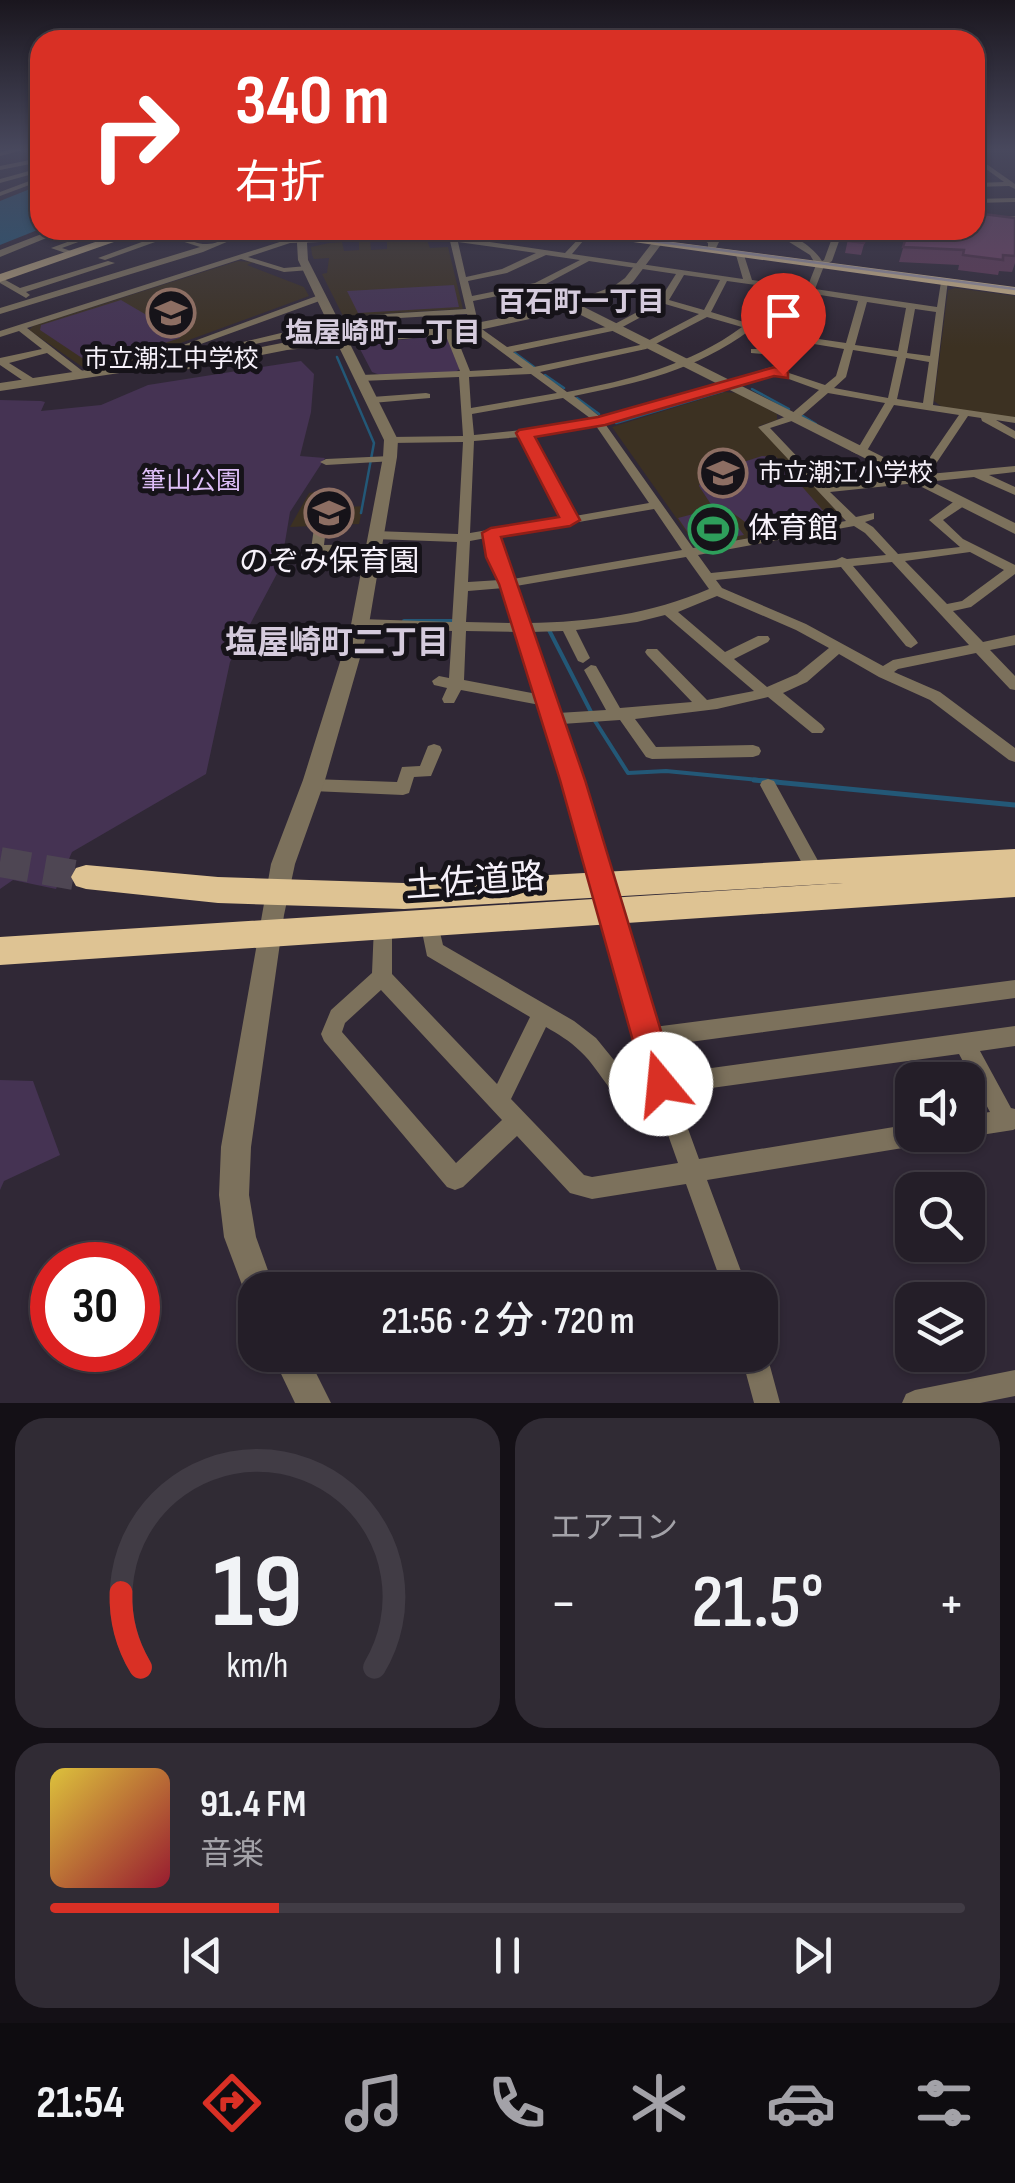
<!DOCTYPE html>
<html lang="ja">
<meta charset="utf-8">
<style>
:root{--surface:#241e28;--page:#302b34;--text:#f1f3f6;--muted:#a3a2a8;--line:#413c45;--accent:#d93025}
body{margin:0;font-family:"Sofia Sans Condensed","Noto Sans JP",sans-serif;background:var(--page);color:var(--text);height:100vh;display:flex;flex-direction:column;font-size:38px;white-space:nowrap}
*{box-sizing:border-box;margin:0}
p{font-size:32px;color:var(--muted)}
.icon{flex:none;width:55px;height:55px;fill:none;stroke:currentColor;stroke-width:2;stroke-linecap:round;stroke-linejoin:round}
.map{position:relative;height:1403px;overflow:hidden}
.details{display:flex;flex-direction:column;gap:15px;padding:15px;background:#141016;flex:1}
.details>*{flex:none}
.hud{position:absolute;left:30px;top:30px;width:955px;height:210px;border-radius:30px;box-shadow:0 2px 8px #0004,0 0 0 2px var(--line);background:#d93025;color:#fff;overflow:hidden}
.fabs{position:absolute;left:895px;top:1062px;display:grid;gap:20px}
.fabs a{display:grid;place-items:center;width:90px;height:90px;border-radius:20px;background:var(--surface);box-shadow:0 2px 8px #0004,0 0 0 2px var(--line);font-size:50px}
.speed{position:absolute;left:30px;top:1242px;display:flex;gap:20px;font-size:50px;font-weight:700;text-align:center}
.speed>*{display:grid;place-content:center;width:130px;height:130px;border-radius:50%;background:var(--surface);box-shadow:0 2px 8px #0004,0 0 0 2px var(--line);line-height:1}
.speed .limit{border:15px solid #d22;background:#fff;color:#111}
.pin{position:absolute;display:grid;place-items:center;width:85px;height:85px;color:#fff;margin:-102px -42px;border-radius:50% 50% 50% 0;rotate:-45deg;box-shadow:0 0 10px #0007}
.pin .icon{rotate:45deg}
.me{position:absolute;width:110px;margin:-55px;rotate:343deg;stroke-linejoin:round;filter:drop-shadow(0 0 8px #0008)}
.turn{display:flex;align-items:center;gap:35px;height:210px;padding:0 40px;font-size:45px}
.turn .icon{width:130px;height:130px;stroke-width:2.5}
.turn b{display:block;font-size:70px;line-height:85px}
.big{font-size:75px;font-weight:600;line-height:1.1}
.details .tile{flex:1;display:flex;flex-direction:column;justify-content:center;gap:15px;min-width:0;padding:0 35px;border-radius:30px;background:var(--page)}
.details .dial{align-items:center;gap:0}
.dial svg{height:260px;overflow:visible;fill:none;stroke:var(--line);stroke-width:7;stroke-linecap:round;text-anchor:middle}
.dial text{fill:var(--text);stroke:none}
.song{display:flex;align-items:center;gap:30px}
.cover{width:120px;height:120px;border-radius:15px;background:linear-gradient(135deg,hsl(50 70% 55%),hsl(350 70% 35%))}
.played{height:10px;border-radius:5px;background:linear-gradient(90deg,var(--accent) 25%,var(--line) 25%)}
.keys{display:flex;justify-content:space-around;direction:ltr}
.heat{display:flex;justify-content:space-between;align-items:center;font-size:55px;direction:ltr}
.details .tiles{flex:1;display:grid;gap:15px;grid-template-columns:1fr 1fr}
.tile:last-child{grid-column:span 2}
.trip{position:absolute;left:238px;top:1272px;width:540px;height:100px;border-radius:30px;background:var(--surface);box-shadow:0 2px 8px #0004,0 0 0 2px var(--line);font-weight:600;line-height:100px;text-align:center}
.tabs{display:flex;height:160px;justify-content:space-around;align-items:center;background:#0e0c10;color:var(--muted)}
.tabs .icon{width:70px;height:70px}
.tabs .current{color:var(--accent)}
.tabs b{font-size:45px;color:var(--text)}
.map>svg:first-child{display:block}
</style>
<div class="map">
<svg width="1015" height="1403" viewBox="0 0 1015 1403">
<rect width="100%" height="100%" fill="#302836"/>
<!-- education -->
<path fill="#3c3122" d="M426,238L430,248L448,247L463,309L343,316L322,274L327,273L329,258L314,259L312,255L311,247L329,243L342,242L344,251L359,250V241L370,240L371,250L387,249V240Z
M238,261L253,262L247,265L304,287L309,296L126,363L92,369L84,368L29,330L33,326Z
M955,288L1015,296V418L942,407L934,401L948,290Z
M725,392L738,393L777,414V420L759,426L843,518L841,522L704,546L694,543L612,427Z
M339,489L336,508L363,506L359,524L290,527L309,493Z"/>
<!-- green -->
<path fill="#453353" d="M454,285L459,307L358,313L347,291Z
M121,300L179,334L180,338L112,360H85L40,330L41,325Z
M440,336L448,338L461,368L454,373L380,375L372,372L360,349L367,343Z
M301,361L314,374L311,412L300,456L325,458L290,512L281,566L230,662L206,774L72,852L56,889L13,880L0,889V400L41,401L45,402L41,411L101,405L148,385Z
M762,456L776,457L827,515L752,527L726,508L712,506L699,486L703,475Z
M712,509L725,510L744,535L695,543L678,518Z
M0,1080L33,1081L60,1155L4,1181L0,1190Z"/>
<!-- water -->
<path fill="#235877" d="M40,185V229L0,245V201Z"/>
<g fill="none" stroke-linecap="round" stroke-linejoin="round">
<!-- stream-far2 -->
<path stroke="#235877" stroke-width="2.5" d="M515,353L534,367
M337,357L374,443L361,513
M545,375L564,388
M752,389L789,409
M577,398L599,414
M803,416L816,424
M616,423L723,391"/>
<!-- stream-far1 -->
<path stroke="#235877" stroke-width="4" d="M404,621H452
M549,630L591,712
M595,721L628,773L666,771L780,782"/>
<!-- stream -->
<path stroke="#235877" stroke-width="5" d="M754,780L1015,805
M582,790L600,842"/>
<!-- trunk-tunnel -->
<path stroke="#4e4653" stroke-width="30" stroke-dasharray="30 15" stroke-linecap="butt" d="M0,862L86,877"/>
<!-- minor -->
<path fill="#7c715c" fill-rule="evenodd" d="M10,150H23L0,156V152Z
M975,156L1015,184V189L1009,186L975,187V183L1004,182L975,161Z
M40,158V162L0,170V166Z
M40,168V172L0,183V179Z
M40,177V181L0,196V192Z
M1015,198V202L975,203V199Z
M1015,216V220L975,222V218Z
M100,230H111L62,248L74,252V256L51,248Z
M150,230C170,230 193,245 207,244C222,244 237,230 255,230L203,252L0,314V308L200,247L169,237L105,260L98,258L161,235Z
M389,230H409L565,253L585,232L589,234L572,254L743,279L736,255L740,253L744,255L752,280L807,288L816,265L810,255L770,230C788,230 813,246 822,261L824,260L835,230H843L832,261L824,266L815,289L937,307L941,282L948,280L933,405L1015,417V423L996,420L1015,431V439L982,421L981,418L968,416L929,474L1015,466V472L989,475L1015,487V495L974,477L830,492L856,517L874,513V519L865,522L873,527L898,554L960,547L929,520L956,500H964V506L943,520L963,539L1015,565V574L971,607L953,611L983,642L1015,635V645L990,650L1015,676V690L1010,689L976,653L898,669L894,672L940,692L1015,748V762L1009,760L930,700L879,677L839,654L807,682L783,693L822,725L825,729L822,733H812L768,697L717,709L635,719L656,747L753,745L759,747L761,751L759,755L753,757L652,759L646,757L620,720L562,724L654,1027L1015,980V998L660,1046L668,1074L1015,1026V1046L980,1051L1011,1108L1015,1109V1129L1013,1130L968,1137L964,1135H968V1115L990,1112L959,1054L675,1093L699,1159L912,1124V1135H926L923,1143L915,1146L707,1180L748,1290H724L686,1184L592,1199L570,1193L517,1136L463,1187L455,1190L447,1187L324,1041L321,1034L331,1010L372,973L374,926L376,920L383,918L390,920L392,926V974L497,1084L530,1017L427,956L420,922L422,916L429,914L436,916L443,945L574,1021L596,1038L631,1081H649L540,705L461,690L454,703H444L442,699L447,688L434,685L432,681L439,676L449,678L452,631L360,627L353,623L360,619L452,622L457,542L375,539L369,535L375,531L458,534L463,442L391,443L386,440L391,437L463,436L459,377L361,381L356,378L361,375L460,371L444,331L449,328L454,331L470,371L523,368L472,330L467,314L331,322V318L334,317L466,309L450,241ZM458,242L536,253L502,269L466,277ZM546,255L580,260L535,283L472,296L468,281L507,273ZM589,261L676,274L661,298L615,286V290L656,302L611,326L507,347L479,327L473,301L537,288L569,308H575V304L544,285ZM684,275L720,280L704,310L669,300ZM727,281L763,286L747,323L711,312ZM771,288L805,293L790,334L755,325ZM814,294L858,301L846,343L798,336ZM867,302L906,308L898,351L855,345ZM665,304L699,314L640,345L534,367L513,352L617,330ZM915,309L936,312L930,356L907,353ZM707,317L742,327C691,365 629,380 567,392L540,372L646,349ZM750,330L767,334L763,337L757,349H751V353L763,354L770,341L776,337L788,340L778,365L676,396L599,416L574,396C638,383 697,370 750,330ZM796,341L844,349L836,376L825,385L783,371L787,367ZM853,350L897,357L888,398L834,388L846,377ZM906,358L929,362L923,403L897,399ZM531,374L557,393L471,408L469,377ZM775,374L819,390L790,415L758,427L846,521L693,548L603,421ZM828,393L885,403L860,445L851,451L857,454L868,449L894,405L959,415L917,476L824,485L770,428L798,419ZM563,398L590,418L540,428L474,435L472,414ZM594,423L649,503L575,516L531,435ZM521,437L564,517L470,533L474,441ZM654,509L682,550L513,579L502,557L498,536ZM854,526L865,533L886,555L847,559L842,557L836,560L711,573L698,555ZM486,538L490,557L500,580L468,582L470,541ZM970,552L1004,570L962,601L947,604L905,561ZM686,557L709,589C651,614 591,622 528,623L516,586ZM892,562L969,645L893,660L883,666L806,624L722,588L716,580L841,567L906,646L911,648L918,643L916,640L853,566ZM504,588L515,623L466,622L468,591ZM717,596L796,630L829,648L797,674L767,687L734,659L768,642L770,639L768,636H758L725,652L678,612ZM665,615L754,691L707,700L657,649H647L645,652L647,655L692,702L620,708L596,666L591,665L584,670L606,710L558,713L531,632L563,631L578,661L583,663L590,658L576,630L637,622ZM466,631L517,632L537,694L464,680ZM381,990L502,1120L456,1163L342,1032L345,1023ZM546,1027C558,1034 570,1041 580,1051C609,1078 608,1109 656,1101L678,1163L592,1177L584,1175L511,1099Z
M406,235L409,239L290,243L248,257L284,268L307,266L311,268L310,270L284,272L241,259L27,328L85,373V377H79L47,353L9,363L36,380V384H28L0,365V358L42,349L19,331L0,337V331L289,239Z
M108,261L115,263L26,292L30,295L26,298L0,283V277L20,288Z
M322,294L325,295V299L129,370L121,368Z
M281,333L284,334V338L231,349L226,346Z
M426,393L430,394V398L372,403L367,400L372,397Z
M390,456L394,457V461L326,465L320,462L326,459Z
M320,524L326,528L324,545L373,544L379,548L373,552L323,553L320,569L299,570L298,567L299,564L309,563L314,528Z
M434,744L440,746L442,750L431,776L414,777L409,793L403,795L312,791L306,789L304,785L306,781L312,779L397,782L402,767L420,766L428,746Z
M768,779L774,781L822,868L825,873L822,878L816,880L810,878L760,785L762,781Z
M760,1345L767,1355L780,1403H754L741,1355H760Z
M1015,1370V1396L980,1403H902L906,1394L915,1390Z"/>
<!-- tertiary -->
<path fill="#7c715c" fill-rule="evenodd" d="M52,230H66L0,257V250Z
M305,230H315L307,243L308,260L347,337L466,325L561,306L614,286L625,278L662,230H672L633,282L622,290L582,306L1015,523V534L571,310L466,333L350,344L398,440L397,457L368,630L325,780L295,864L284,915L251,1147L249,1195L256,1237L275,1290H255V1305L248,1301L224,1237L219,1195L221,1147L271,864L303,780L350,630L383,457L384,440L338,345L287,350L191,369L126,372L0,391V383L126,364L191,361L287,342L335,338L298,260L297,243Z
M687,230H700L719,242L716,248H708V243Z
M272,1355H307L331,1403H295Z"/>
<!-- secondary -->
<path fill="#aa9876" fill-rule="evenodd" d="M131,230H148L0,282V274Z"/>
<!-- primary -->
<path fill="#cdb58a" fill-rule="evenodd" d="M547,230H582L1015,287V295Z"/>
<!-- trunk -->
<path fill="#dec393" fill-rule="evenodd" d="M1015,849V897L0,965V937L843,883L404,909L218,903L86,889L76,886L71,877L76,868L86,865L218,877L404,883Z"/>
<!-- tram -->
<path stroke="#9a949f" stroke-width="2.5" d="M569,230L1015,289"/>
</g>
<!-- wall -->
<path fill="#5e3955" d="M1015,218V263L1012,272L999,271L998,275L958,270L959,265L899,262L908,231L949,236L950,230H975Z
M850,230H868L861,255L845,253Z"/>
<!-- building -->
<path fill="#6d4263" stroke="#4c2e45" stroke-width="2.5" d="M975,213L1015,218V256L1003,255V260L963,255L964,250L903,247L908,231L951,236L952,230H975Z
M850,230H868L864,243L848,241Z"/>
<!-- sky -->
<linearGradient id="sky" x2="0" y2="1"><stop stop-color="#1a161e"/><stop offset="0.43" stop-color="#48485d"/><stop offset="1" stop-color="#48485d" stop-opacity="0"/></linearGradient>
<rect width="1015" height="347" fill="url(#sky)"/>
<!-- route -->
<path fill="#d93025" stroke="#8d1f18" stroke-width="2.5" d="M775,367L788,372V378L774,376L605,425L535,437L580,520L570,526L501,537L585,780L677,1084L672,1096L661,1100L650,1096L645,1084L560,780L499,584L486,557L482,533L491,528L559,517L516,433L519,430L598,417Z"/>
<!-- icons -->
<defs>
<g id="school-ring" transform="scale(2.5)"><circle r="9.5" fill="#161319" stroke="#8d6e63" stroke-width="1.5"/><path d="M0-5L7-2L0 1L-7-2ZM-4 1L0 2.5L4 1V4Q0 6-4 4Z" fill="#8d6e63"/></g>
<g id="stadium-ring" transform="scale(2.5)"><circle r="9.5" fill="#161319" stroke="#2e9e5b" stroke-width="1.5"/><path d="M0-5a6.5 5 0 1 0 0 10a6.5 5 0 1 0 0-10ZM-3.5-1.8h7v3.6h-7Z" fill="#2e9e5b"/></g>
</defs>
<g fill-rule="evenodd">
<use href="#school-ring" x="171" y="313"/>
<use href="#school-ring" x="723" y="473"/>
<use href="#school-ring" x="329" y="513"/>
<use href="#stadium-ring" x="713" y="529"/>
</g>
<g text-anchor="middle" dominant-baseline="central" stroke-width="10" stroke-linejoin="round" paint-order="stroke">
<!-- far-poi labels -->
<g font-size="25" fill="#f6f1fa" stroke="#161319">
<text x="171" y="359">市立潮江中学校</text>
<text x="758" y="473" text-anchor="start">市立潮江小学校</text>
</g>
<!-- far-park labels -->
<g font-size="25" fill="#debff8" stroke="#161319">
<text x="191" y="481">筆山公園</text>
</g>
<!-- far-neighbourhood labels -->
<g font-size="28" font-weight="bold" fill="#d5cbdd" stroke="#161319">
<text x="581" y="302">百石町一丁目</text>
<text x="383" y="333">塩屋崎町一丁目</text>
</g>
<!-- poi labels -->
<g font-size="30" fill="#f6f1fa" stroke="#161319" text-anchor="start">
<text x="748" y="529">体育館</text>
<text x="329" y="562" text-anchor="middle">のぞみ保育園</text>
</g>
<!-- neighbourhood labels -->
<g font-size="32" font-weight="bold" fill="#d5cbdd" stroke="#161319">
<text x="337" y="643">塩屋崎町二丁目</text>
</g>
<!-- near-street labels -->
<g font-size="35" fill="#f6f1fa" stroke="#161319">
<text transform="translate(475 882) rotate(-4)">土佐道路</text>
</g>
</g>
</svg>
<div class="fabs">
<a><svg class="icon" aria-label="sound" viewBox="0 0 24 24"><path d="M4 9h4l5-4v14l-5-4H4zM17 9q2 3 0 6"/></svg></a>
<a><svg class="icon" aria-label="search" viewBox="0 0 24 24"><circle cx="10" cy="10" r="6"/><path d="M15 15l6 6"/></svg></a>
<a><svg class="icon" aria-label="layers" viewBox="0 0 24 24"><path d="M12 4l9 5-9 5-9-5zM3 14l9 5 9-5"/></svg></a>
</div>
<div class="speed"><div class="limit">30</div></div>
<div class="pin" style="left:783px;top:375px;background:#d93025"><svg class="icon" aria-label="arrive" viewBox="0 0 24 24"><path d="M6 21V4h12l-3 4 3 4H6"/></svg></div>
<svg class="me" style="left:661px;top:1084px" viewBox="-20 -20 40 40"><circle r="19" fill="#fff"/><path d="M0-13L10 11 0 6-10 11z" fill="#d93025"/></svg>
<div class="trip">21:56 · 2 分 · 720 m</div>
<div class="hud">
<div class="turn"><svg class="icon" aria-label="right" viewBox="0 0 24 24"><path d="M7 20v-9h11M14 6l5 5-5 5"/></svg><div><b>340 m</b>右折</div></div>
</div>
</div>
<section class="details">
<div class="tiles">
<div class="tile dial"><svg viewBox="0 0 100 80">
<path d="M14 69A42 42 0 1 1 86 69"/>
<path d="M14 69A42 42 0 0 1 8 46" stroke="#d93025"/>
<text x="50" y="56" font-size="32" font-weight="700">19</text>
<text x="50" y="72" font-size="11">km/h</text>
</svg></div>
<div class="tile"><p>エアコン</p>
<div class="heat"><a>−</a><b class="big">21.5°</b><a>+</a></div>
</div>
<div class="tile">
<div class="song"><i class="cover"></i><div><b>91.4 FM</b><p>音楽</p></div></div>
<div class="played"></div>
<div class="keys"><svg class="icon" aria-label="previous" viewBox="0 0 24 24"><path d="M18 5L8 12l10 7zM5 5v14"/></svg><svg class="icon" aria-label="pause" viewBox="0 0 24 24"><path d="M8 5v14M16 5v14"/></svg><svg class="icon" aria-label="next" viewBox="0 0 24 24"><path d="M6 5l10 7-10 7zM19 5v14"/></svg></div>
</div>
</div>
</section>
<nav class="tabs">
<b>21:54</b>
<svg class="icon current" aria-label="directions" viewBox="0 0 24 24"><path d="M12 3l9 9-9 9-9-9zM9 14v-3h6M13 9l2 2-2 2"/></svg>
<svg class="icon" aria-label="music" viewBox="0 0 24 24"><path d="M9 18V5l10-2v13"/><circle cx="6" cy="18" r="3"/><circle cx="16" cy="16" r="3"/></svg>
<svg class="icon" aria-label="phone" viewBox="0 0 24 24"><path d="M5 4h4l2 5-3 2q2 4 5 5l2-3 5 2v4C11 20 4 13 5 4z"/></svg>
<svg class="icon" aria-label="climate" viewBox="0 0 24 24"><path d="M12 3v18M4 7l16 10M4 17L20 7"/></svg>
<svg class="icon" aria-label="car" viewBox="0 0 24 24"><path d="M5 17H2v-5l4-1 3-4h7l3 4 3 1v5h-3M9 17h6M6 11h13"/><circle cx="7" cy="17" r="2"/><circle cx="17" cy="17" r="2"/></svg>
<svg class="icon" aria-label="filters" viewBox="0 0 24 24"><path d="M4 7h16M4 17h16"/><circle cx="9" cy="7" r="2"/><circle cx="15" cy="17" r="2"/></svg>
</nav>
